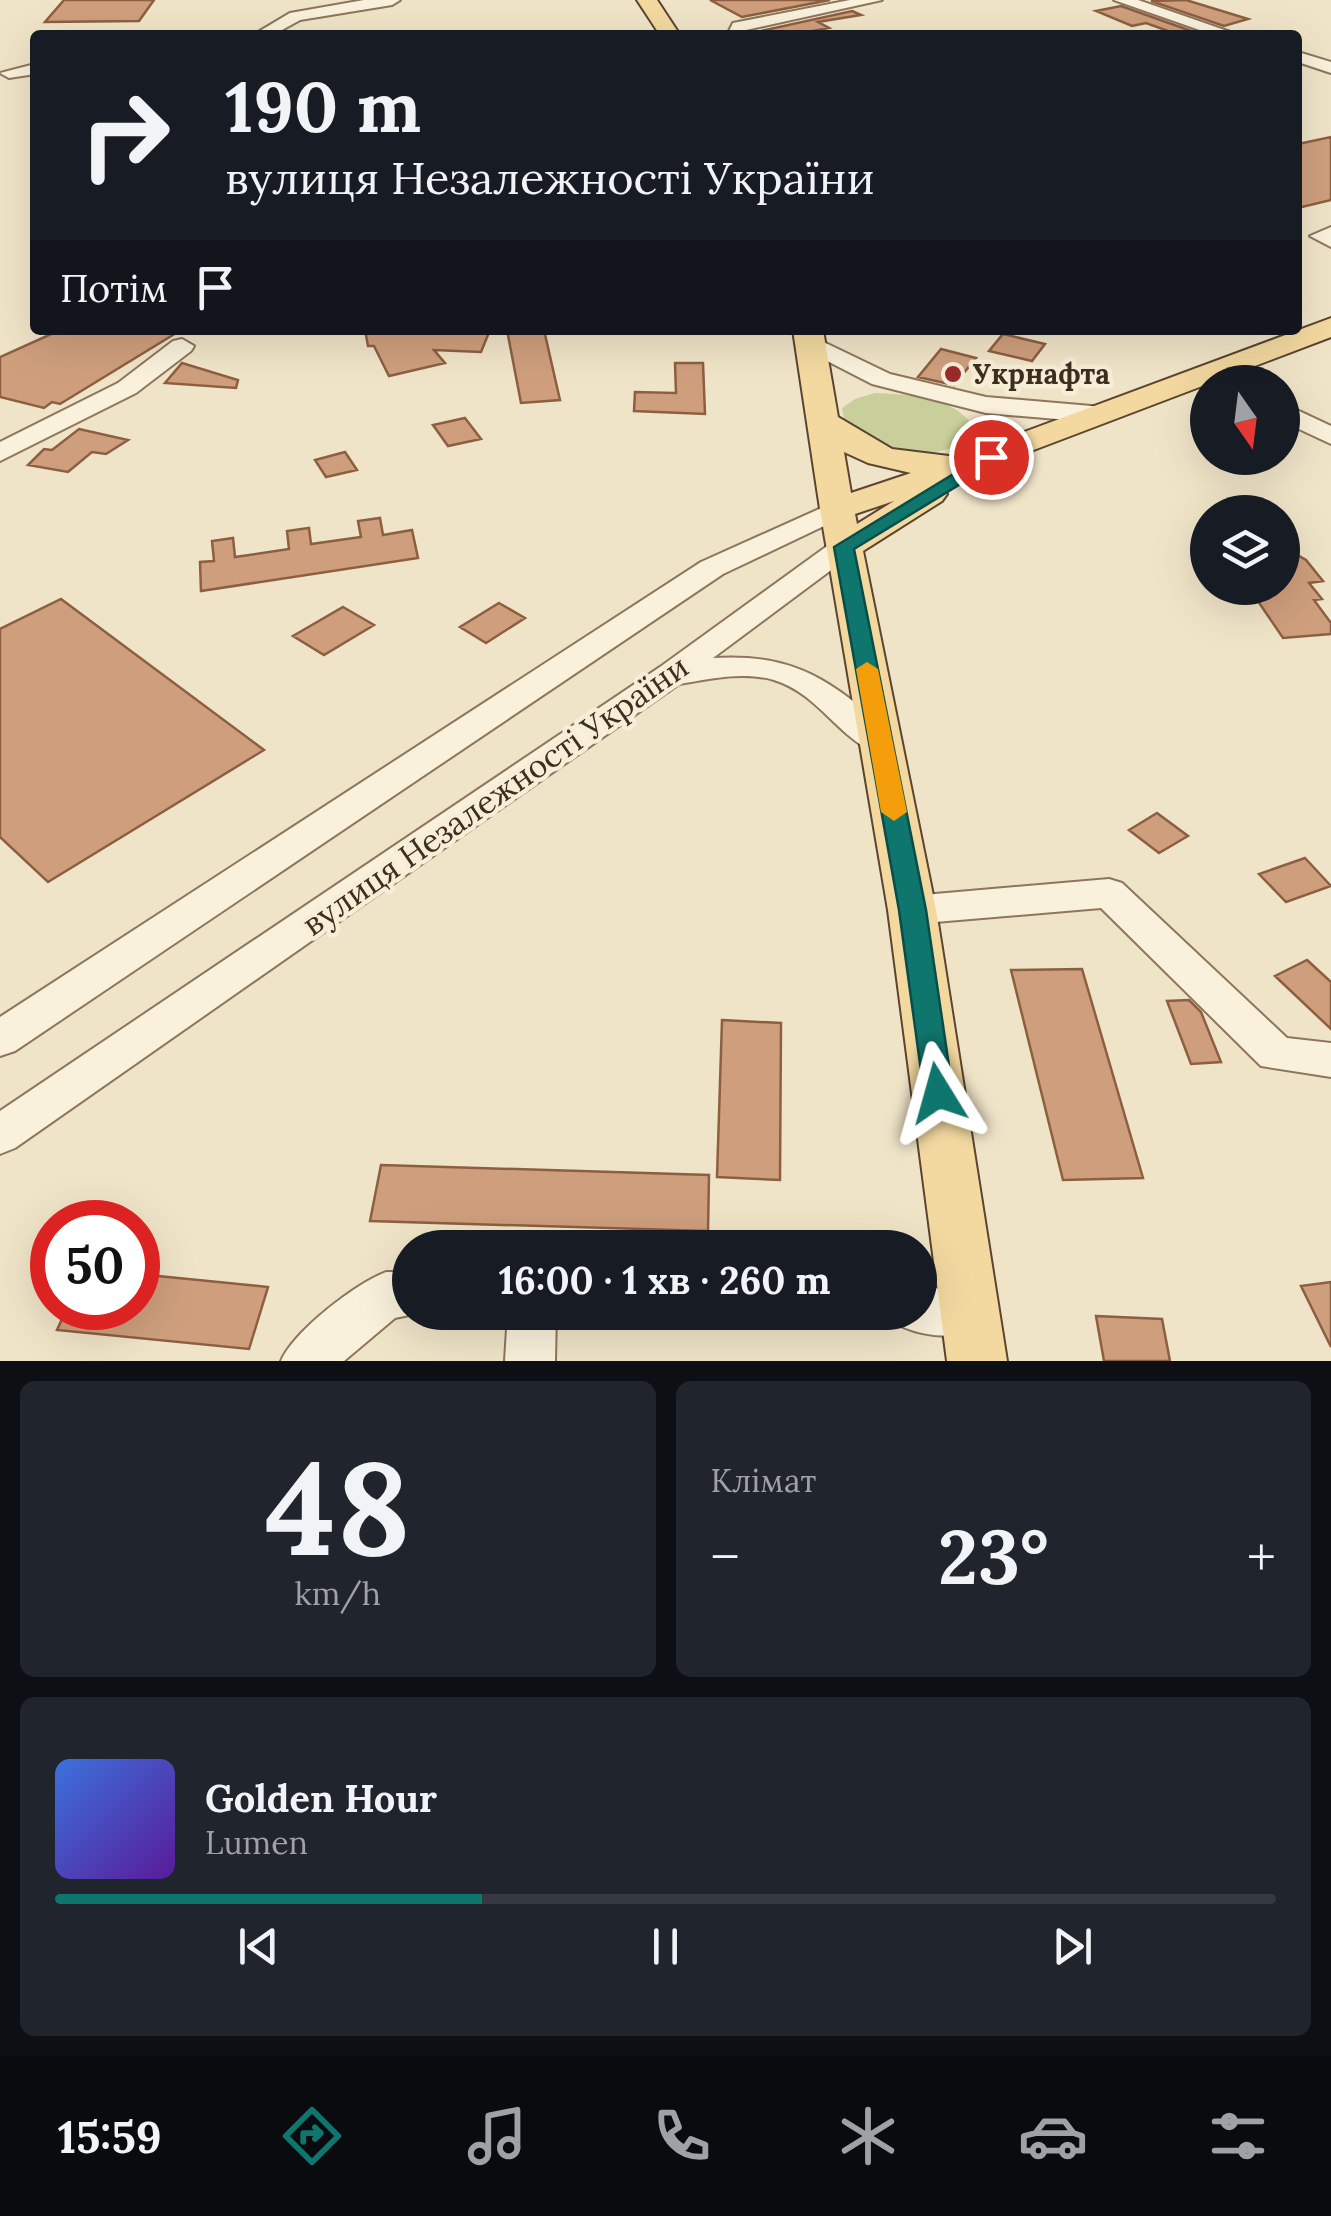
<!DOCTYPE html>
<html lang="uk">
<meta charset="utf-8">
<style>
:root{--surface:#171b24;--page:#20242c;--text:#f1f3f6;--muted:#9ea1a6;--line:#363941;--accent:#0f766e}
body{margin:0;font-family:Lora,serif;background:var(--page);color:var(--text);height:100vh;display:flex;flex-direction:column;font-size:38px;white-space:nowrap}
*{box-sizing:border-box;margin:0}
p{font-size:32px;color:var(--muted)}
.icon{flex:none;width:55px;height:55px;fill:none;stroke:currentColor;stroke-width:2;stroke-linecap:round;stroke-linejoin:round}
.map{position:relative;height:1361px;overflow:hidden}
.side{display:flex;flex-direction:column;gap:20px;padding:20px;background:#0d0f14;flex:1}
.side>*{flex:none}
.top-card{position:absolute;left:30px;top:30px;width:1272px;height:305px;border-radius:10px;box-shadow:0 10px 40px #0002;background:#171b24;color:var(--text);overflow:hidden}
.needle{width:65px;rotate:166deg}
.tools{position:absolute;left:1190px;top:365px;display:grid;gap:20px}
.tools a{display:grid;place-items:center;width:110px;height:110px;border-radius:50%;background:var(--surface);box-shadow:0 10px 40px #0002;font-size:50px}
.speed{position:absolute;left:30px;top:1200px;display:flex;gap:20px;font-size:50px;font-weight:700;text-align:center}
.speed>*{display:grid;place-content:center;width:130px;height:130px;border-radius:50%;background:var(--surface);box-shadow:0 10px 40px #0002;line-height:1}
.speed .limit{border:15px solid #d22;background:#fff;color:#111}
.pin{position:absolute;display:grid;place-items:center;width:85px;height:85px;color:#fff;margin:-42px;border:5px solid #fff;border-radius:50%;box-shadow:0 2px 10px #0007}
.me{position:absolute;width:110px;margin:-55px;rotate:352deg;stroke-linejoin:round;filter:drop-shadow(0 0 8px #0008)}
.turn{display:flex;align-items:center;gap:35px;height:210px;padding:0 30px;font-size:45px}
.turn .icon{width:130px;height:130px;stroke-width:2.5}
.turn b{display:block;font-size:70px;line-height:85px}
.then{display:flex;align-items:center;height:95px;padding:0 30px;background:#0003;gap:20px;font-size:38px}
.big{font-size:75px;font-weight:700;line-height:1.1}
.side .tile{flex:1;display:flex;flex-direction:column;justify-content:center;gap:15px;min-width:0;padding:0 35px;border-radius:15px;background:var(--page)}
.side .dial{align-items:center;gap:0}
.dial b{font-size:130px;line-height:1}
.song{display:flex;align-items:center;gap:30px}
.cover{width:120px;height:120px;border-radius:15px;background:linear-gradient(135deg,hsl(220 70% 55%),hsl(270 70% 35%))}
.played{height:10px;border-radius:5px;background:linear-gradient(90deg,var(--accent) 35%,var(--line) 35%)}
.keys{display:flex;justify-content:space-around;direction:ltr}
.heat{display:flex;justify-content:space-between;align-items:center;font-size:55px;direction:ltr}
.side .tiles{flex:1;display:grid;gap:20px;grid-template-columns:1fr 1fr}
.tile:last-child{grid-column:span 2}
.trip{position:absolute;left:392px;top:1230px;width:545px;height:100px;border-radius:50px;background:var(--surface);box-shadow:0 10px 40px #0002;font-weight:700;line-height:100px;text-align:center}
.dock{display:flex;height:160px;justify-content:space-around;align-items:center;background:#090b0e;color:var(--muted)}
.dock .icon{width:70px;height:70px}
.dock .selected{color:var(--accent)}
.dock b{font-size:45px;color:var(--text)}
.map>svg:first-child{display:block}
</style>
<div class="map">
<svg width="1331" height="1361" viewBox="0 0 1331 1361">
<rect width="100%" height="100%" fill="#f0e4c8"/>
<!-- green -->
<path fill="#c9cf9b" d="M875,393C905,394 954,397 972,425V437C932,466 885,450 846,430L842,408L855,399Z"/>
<!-- building -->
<path fill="#cf9f7d" stroke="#8d5f41" stroke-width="2.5" d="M64,0H154L139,21L45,22Z
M710,0H830L742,17Z
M1186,0L1248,19L1224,26L1151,1Z
M1121,6L1197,33L1179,35L1146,23L1132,26L1096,11Z
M852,11L861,15L818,22L829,28L791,35H776L765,30Z
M1331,137V200L1298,208V144Z
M60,330H181L60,404L52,402L44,408L0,397V357Z
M365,330H490L481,352L434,350L445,363L389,376L374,346H368Z
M507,330H544L560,400L521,403Z
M1003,334L1045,344L1032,361L989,351Z
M941,349L976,358L954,385L918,377Z
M182,363L238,380L236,388L165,383Z
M675,363H703L705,414L634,411L635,392L676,393Z
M465,418L481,439L448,446L433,425Z
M79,429L128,440L106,454L92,452L68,472L28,465L44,449L52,450Z
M345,452L357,470L326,477L315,460Z
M380,518L383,535L412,530L418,558L201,591L200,562L214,561L212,541L233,538L235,557L289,549L287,531L309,528L311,544L361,537L358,521Z
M1282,546L1306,560L1323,581L1309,583L1322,599L1314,600L1331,623V634L1283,638L1249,588H1282Z
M61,599L264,750L48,882L0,837V629Z
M499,603L525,618L486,643L460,627Z
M343,607L374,625L324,655L293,636Z
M1157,813L1188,836L1159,853L1129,830Z
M1305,858L1331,886L1286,902L1259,874Z
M1307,960L1331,982V1029L1275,976Z
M1082,969L1143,1178L1063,1180L1011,970Z
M1189,1000L1201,1012L1221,1062L1191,1064L1167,1001Z
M722,1020L781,1023L780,1180L717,1177Z
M381,1165L709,1175L708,1231L370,1221Z
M138,1274L268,1287L249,1349L57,1330L67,1308H138Z
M1331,1282V1347L1301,1286Z
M1096,1316L1162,1319L1170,1361H1104Z"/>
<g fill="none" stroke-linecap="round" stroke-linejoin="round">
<!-- minor casing -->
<g stroke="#8d765c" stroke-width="4">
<path id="minor" d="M364,0H400L392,5L300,20L273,35H253L290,13Z
M850,0H882L746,30L743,35H727L733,23Z
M1114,0H1138L1239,35H1214Z
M1298,52L1331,62V73L1298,62Z
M35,64V74L9,78L0,73Z
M1331,227V247L1310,236Z
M811,336L890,374L986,397L1103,407L1116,415L1103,423L986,413L872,384L802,348L799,343L802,338Z
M182,339L194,346L191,351L136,393L0,461V442L118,383L173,341Z
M1282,403L1331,426V444L1282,421Z
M837,501L847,503L851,509L847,515L723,574L15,1051L0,1056V1017L701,562Z
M844,538L854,541L859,547L854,553L713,658C797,653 832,682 893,734L898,742L893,750C885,752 878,754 870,750C836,733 816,693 774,680C744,671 709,679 679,684L15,1148L0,1154V1111L660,667L834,541Z
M1109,879L1122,883L1287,1038L1331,1043V1077L1261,1066L1101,908L912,924L898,920L893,910L898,900L912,896Z
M386,1272H410V1312H423L395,1318L344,1361H281C294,1331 355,1284 386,1272Z
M920,1288L970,1289L987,1296L994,1312L987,1328C961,1339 929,1338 903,1327L897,1312H920Z
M508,1312H556L555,1361H505Z"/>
</g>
<!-- major casing -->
<g stroke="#5b4430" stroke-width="4">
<path id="major" d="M637,0H657L680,35H660Z
M1331,318V337L939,486L947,494L942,501L863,551L936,910L1007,1361H947L888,910L820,509L793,330H823L838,417L892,449L957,457ZM844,452L868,463L911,473L851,493ZM894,501L857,524L855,514Z"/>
</g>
<!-- minor -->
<use href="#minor" fill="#faf1dc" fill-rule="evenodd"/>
<!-- major -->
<use href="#major" fill="#f3d9a0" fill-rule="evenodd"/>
</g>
<!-- route -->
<path fill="#0f766e" stroke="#0a4d48" stroke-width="2.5" d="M991,451L998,453V461L854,549L926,910L953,1093L949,1102L938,1105L928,1102L924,1093L899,910L834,547Z"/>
<!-- slow -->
<path fill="#f59e0b" d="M867,662L878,669L907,812L894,821L881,812L856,669Z"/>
<!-- markers -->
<circle fill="#9e2a2b" stroke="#f7eed8" stroke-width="4" cx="953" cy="374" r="10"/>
<g text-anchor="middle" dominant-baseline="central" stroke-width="9" stroke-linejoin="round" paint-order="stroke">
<!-- far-poi labels -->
<g font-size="28" font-weight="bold" fill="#3d2e20" stroke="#f7eed8" text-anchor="start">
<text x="973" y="374">Укрнафта</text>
</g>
<!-- street labels -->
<g font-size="32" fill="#3d2e20" stroke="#f7eed8">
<text transform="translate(495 795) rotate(-35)">вулиця Незалежності України</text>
</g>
</g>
</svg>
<div class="tools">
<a><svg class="needle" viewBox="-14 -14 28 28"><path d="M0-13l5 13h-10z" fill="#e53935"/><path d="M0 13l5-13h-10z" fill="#9ea1a6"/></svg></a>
<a><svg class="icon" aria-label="layers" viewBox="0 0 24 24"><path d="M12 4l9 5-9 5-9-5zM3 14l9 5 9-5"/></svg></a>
</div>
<div class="speed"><div class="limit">50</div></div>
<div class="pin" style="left:991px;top:457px;background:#d93025"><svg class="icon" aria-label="arrive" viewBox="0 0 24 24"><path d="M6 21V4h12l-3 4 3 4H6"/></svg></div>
<svg class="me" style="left:938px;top:1093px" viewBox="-20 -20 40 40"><path d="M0-17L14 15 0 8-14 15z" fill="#0f766e" stroke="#fff" stroke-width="4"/></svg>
<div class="trip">16:00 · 1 хв · 260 m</div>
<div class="top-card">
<div class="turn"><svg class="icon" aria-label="right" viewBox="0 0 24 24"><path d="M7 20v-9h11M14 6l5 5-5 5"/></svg><div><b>190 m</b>вулиця Незалежності України</div></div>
<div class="then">Потім<svg class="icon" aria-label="arrive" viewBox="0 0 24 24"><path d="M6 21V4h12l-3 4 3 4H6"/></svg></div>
</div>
</div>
<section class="side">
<div class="tiles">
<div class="tile dial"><b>48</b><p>km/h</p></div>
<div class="tile"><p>Клімат</p>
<div class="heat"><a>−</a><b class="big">23°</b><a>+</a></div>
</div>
<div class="tile">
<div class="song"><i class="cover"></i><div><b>Golden Hour</b><p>Lumen</p></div></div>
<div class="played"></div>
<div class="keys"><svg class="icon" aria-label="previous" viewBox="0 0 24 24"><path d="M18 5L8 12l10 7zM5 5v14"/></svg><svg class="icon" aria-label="pause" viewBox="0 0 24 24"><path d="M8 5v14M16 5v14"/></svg><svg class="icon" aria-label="next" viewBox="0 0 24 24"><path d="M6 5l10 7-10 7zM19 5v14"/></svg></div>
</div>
</div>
</section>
<nav class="dock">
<b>15:59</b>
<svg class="icon selected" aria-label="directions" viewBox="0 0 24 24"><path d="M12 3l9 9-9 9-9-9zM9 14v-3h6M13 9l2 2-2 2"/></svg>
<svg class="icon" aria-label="music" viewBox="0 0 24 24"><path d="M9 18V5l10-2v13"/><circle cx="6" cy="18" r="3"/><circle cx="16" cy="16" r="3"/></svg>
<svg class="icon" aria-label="phone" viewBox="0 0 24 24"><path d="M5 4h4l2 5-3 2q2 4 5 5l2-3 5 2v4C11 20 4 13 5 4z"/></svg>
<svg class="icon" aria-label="climate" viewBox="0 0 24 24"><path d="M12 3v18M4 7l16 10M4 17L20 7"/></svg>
<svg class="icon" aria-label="car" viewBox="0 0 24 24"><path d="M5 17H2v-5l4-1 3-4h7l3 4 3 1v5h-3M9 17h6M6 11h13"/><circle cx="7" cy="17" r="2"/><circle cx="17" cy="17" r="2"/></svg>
<svg class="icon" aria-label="filters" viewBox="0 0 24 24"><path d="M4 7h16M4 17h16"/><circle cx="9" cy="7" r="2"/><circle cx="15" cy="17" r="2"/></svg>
</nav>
